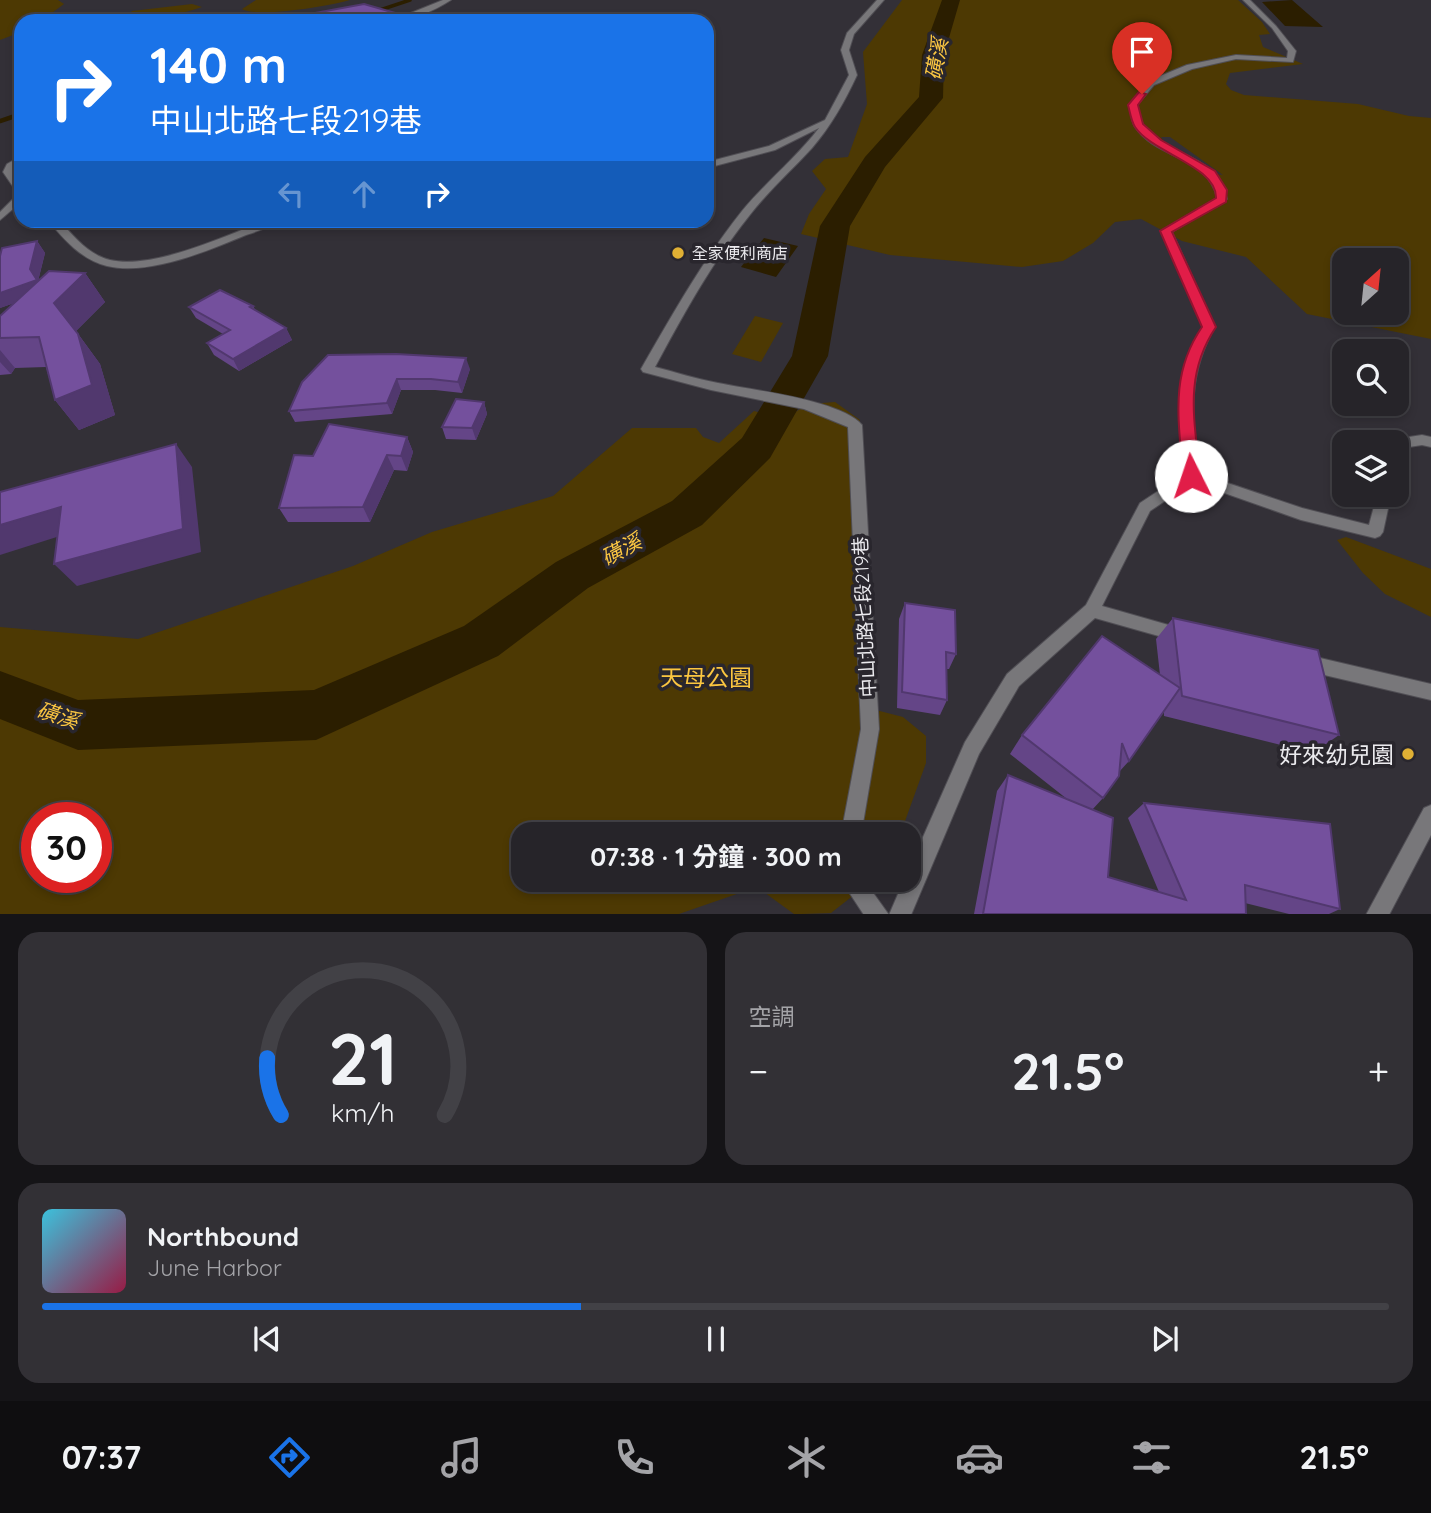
<!DOCTYPE html>
<html lang="zh-TW">
<meta charset="utf-8">
<style>
:root{--surface:#262429;--page:#323035;--text:#f1f3f6;--muted:#a4a4a8;--line:#424146;--accent:#1a73e8}
body{margin:0;font-family:Quicksand,"Noto Sans TC",sans-serif;background:var(--page);color:var(--text);height:100vh;display:flex;flex-direction:column;font-size:26px;white-space:nowrap}
*{box-sizing:border-box;margin:0}
p{font-size:23px;color:var(--muted)}
.icon{flex:none;width:38px;height:38px;fill:none;stroke:currentColor;stroke-width:2;stroke-linecap:round;stroke-linejoin:round}
.map{position:relative;height:914px;overflow:hidden}
.sheet{display:flex;flex-direction:column;gap:18px;padding:18px;background:#151417;flex:1}
.sheet>*{flex:none}
.guide{position:absolute;left:14px;top:14px;width:700px;height:214px;border-radius:21px;box-shadow:0 4px 10px #0003,0 0 0 2px var(--line);background:#1a73e8;color:#fff;overflow:hidden}
.needle{width:46px;rotate:27deg}
.controls{position:absolute;left:1332px;top:248px;display:grid;gap:14px}
.controls a{display:grid;place-items:center;width:77px;height:77px;border-radius:14px;background:var(--surface);box-shadow:0 4px 10px #0003,0 0 0 2px var(--line);font-size:35px}
.speed{position:absolute;left:21px;top:802px;display:flex;gap:14px;font-size:35px;font-weight:700;text-align:center}
.speed>*{display:grid;place-content:center;width:91px;height:91px;border-radius:50%;background:var(--surface);box-shadow:0 4px 10px #0003,0 0 0 2px var(--line);line-height:1}
.speed .limit{border:10px solid #d22;background:#fff;color:#111}
.pin{position:absolute;display:grid;place-items:center;width:60px;height:60px;color:#fff;margin:-72px -30px;border-radius:50% 50% 50% 0;rotate:-45deg;box-shadow:0 0 7px #0007}
.pin .icon{rotate:45deg}
.me{position:absolute;width:77px;margin:-38px;rotate:356deg;stroke-linejoin:round;filter:drop-shadow(0 0 5px #0008)}
.turn{display:flex;align-items:center;gap:24px;height:147px;padding:0 21px;font-size:32px}
.turn .icon{width:91px;height:91px;stroke-width:2.5}
.turn b{display:block;font-size:49px;line-height:60px}
.lanes{display:flex;align-items:center;height:66px;padding:0 21px;background:#0003;justify-content:center;gap:35px;direction:ltr}
.lanes .off{opacity:.35}
.big{font-size:52px;font-weight:700;line-height:1.1}
.sheet .tile{flex:1;display:flex;flex-direction:column;justify-content:center;gap:10px;min-width:0;padding:0 24px;border-radius:21px;background:var(--page)}
.sheet .dial{align-items:center;gap:0}
.dial svg{height:182px;overflow:visible;fill:none;stroke:var(--line);stroke-width:7;stroke-linecap:round;text-anchor:middle}
.dial text{fill:var(--text);stroke:none}
.song{display:flex;align-items:center;gap:21px}
.cover{width:84px;height:84px;border-radius:10px;background:linear-gradient(135deg,hsl(190 70% 55%),hsl(340 70% 35%))}
.played{height:7px;border-radius:4px;background:linear-gradient(90deg,var(--accent) 40%,var(--line) 40%)}
.keys{display:flex;justify-content:space-around;direction:ltr}
.heat{display:flex;justify-content:space-between;align-items:center;font-size:38px;direction:ltr}
.sheet .tiles{flex:1;display:grid;gap:18px;grid-template-columns:1fr 1fr}
.tile:last-child{grid-column:span 2}
.trip{position:absolute;left:511px;top:822px;width:410px;height:70px;border-radius:21px;background:var(--surface);box-shadow:0 4px 10px #0003,0 0 0 2px var(--line);font-weight:700;line-height:70px;text-align:center}
.tabs{display:flex;height:112px;justify-content:space-around;align-items:center;background:#0f0e10;color:var(--muted)}
.tabs .icon{width:49px;height:49px}
.tabs .current{color:var(--accent)}
.tabs b{font-size:32px;color:var(--text)}
.map>svg:first-child{display:block}
</style>
<div class="map">
<svg width="1431" height="915" viewBox="0 0 1431 915">
<rect width="100%" height="100%" fill="#333037"/>
<!-- green -->
<path fill="#4d3903" fill-rule="evenodd" d="M0,0H58L64,4L41,21H21V32L0,40Z
M256,0H350C331,6 257,18 242,9Z
M902,0H1238L1262,22L1270,34L1259,35L1263,47L1303,64L1230,73L1226,84L1231,90L1244,95L1358,104L1409,116L1431,118V339L1307,314L1246,257L1182,241L1141,219L1115,222L1093,243L1063,261L1022,267L890,255L801,234L809,214L826,189L812,171L825,159L848,157L867,104L863,52ZM1161,137H1170L1223,175C1197,171 1174,160 1161,137ZM1344,261H1396V313H1344Z
M192,4L202,7C178,15 152,21 127,16L132,11Z
M755,316L783,323L761,362L732,354Z
M835,402L860,420L856,448L868,708L903,717L926,736V763L900,835H523V880H873L831,913L802,914H794L757,887L676,915L0,914V627L138,639L353,566L432,532L553,496L632,428H696L703,437L719,443L754,411L783,419L809,404ZM37,817H96V877H37Z
M1346,537L1431,569V617L1385,594L1363,573L1337,540Z"/>
<!-- water -->
<path fill="#2b1e00" d="M1292,0L1323,27L1285,26L1262,2Z
M764,238L798,246L776,277L741,267Z"/>
<g fill="none" stroke-linecap="round" stroke-linejoin="round">
<!-- stream-far1 -->
<path stroke="#2b1e00" stroke-width="3.5" d="M374,12L410,0"/>
<!-- stream -->
<path stroke="#2b1e00" stroke-width="4.5" d="M0,121L21,114"/>
<!-- river -->
<path fill="#2b1e00" fill-rule="evenodd" d="M942,0H960L944,55L943,98L885,167L850,226L828,356L770,458L702,525L588,588L498,656L316,740L78,750L0,719V671L78,700L314,690L464,626L556,562L672,501L742,438L792,356L820,226L865,157L919,97L922,55Z"/>
<!-- minor casing -->
<g stroke="#504e54" stroke-width="2">
<path id="minor" d="M877,0H884L854,34L849,50L857,75C845,101 831,126 812,148C791,171 768,191 749,216C712,262 683,315 655,367C675,372 696,379 718,383C751,390 841,400 862,425L879,729L861,835H841L861,729L848,427L804,409L711,390L643,372L641,369C672,315 703,260 742,211C766,182 796,158 819,128L775,150L707,168V162L769,146L825,120L849,75L841,50L847,33Z
M1243,0H1250L1276,26L1296,51L1293,62L1236,59L1192,69L1154,85L1137,105C1139,112 1140,120 1144,126C1167,158 1217,152 1227,199L1172,232L1215,327C1186,377 1193,418 1198,473L1302,508L1369,525L1377,495H1391L1383,532L1380,536L1375,538L1301,520L1193,482L1150,511L1102,606L1186,630L1188,635L1186,640L1180,642L1095,618L1019,686L979,754L911,915H889L904,880H908V871L965,742L1007,674L1086,605L1140,503L1184,474C1179,418 1174,377 1203,327L1161,231L1217,198C1208,156 1156,159 1135,127C1131,120 1131,112 1129,105L1148,81L1187,65L1236,55L1287,58L1288,51L1272,28Z
M1422,435L1431,437V447L1422,445L1396,449V443H1390L1396,439Z
M1303,654L1431,684V700L1303,670L1297,668L1294,662L1297,656Z
M1431,805V835L1389,915H1366L1424,808Z
M841,880H864L889,915H864Z"/>
</g>
<!-- tertiary casing -->
<g stroke="#504e54" stroke-width="2">
<path id="tertiary" d="M443,0H451C434,11 411,21 391,21Z
M21,156V163L14,167L13,172L21,184V202L0,220V212L14,198L16,191L3,172L7,164Z
M48,220H59C73,236 89,255 110,260C152,270 226,236 266,220H281C271,227 258,231 246,235C207,251 149,276 107,266C82,260 63,239 48,220Z"/>
</g>
<!-- minor -->
<use href="#minor" fill="#78777a" fill-rule="evenodd"/>
<!-- tertiary -->
<use href="#tertiary" fill="#78777a" fill-rule="evenodd"/>
</g>
<!-- wall -->
<path fill="#644587" d="M37,241L45,253L38,281L85,273L105,302L76,331L100,364L115,415L79,430L55,400L46,367L15,368L11,374L0,375V316L14,303L0,308Z
M253,306L255,310L286,328L292,340L239,371L214,355L207,343L223,334L196,318L189,307Z
M470,369L462,393L435,390H401L392,414L295,422L289,411L302,382Z
M484,402L487,414L476,440L446,439L442,427Z
M407,437L413,452L407,471L394,470L370,522H288L279,508Z
M905,603L956,654L949,669H946L947,700L940,715L897,708L899,619Z
M1173,618L1339,735L1313,753L1164,716V711L1129,761L1119,772L1103,798L1092,810L1108,877L1159,892L1128,818L1144,803L1340,909L1329,914H1289L1245,903L1246,914H974L997,791L1008,775L1067,799L1010,754L1022,735L1160,675L1156,639Z"/>
<!-- shaded-wall -->
<path fill="#51386e" d="M37,241L45,253L38,281L46,292L0,308V293Z
M85,273L105,302L75,332L54,303Z
M286,328L292,340L239,371L233,359Z
M78,334L100,364L115,415L79,430L55,400Z
M0,350L15,368L11,374L0,362Z
M466,358L470,369L462,393L458,382Z
M397,379L401,390L392,414L387,403Z
M484,402L487,414L476,440L472,428Z
M407,437L413,452L407,471L401,456Z
M176,444L192,467L201,552L77,586L54,564Z
M387,455L394,470L370,522L363,507Z
M61,507L82,529L0,555V525Z"/>
<!-- building -->
<path fill="#74509d" stroke="#51386e" stroke-width="2" d="M364,4L423,21H282V19Z
M37,241L30,269L37,280L0,293V256L2,248Z
M49,271L85,273L54,303L78,334L92,385L55,400L39,337L0,338V316Z
M220,290L253,306L250,307L286,328L233,359L207,343L230,330L189,307Z
M396,354L466,358L458,382L431,379H397L387,403L289,411L302,382L328,355Z
M456,399L484,402L472,428L442,427Z
M329,424L407,437L401,456L387,455L363,507L279,508L294,455L313,456Z
M176,444L183,529L54,564L61,507L0,525V492Z
M905,603L955,610L956,654L946,652L947,700L902,692Z
M1173,618L1318,650L1339,735L1182,696Z
M1102,636L1180,688L1129,761L1122,743L1119,776L1103,798L1022,735Z
M1008,775L1113,818L1108,877L1186,900L1144,803L1330,824L1340,909L1245,885L1246,914H983Z"/>
<!-- route -->
<path fill="#e11d48" stroke="#92132f" stroke-width="2" d="M1139,92L1146,94L1138,105L1143,124L1161,140L1215,171L1227,190L1226,202L1172,232L1216,327C1183,376 1195,421 1200,476L1191,482L1183,476C1179,421 1169,375 1202,327L1160,231L1216,198C1217,166 1152,153 1135,127C1131,121 1130,112 1128,105Z"/>
<!-- markers -->
<g fill="#e0b034" stroke="#29262d" stroke-width="2.5">
<circle cx="678" cy="253" r="7"/>
<circle cx="1408" cy="754" r="7"/>
</g>
<g text-anchor="middle" dominant-baseline="central" stroke-width="7" stroke-linejoin="round" paint-order="stroke">
<!-- far-poi labels -->
<g font-size="16" fill="#ebeaee" stroke="#29262d" text-anchor="start">
<text x="692" y="253">全家便利商店</text>
</g>
<!-- street labels -->
<g font-size="19" fill="#ebeaee" stroke="#29262d">
<text transform="translate(864 617) rotate(-93)">中山北路七段219巷</text>
</g>
<!-- water labels -->
<g font-size="21" font-style="italic" fill="#fcc742" stroke="#29262d">
<text transform="translate(936 59) rotate(-80)">磺溪</text>
<text transform="translate(621 549) rotate(-28)">磺溪</text>
<text transform="translate(58 715) rotate(18)">磺溪</text>
</g>
<!-- near-park labels -->
<g font-size="23" fill="#fbc640" stroke="#29262d">
<text x="706" y="677">天母公園</text>
</g>
<!-- near-poi labels -->
<g font-size="23" fill="#ebeaee" stroke="#29262d" text-anchor="end">
<text x="1394" y="754">好來幼兒園</text>
</g>
</g>
</svg>
<div class="controls">
<a><svg class="needle" viewBox="-14 -14 28 28"><path d="M0-13l5 13h-10z" fill="#e53935"/><path d="M0 13l5-13h-10z" fill="#a4a4a8"/></svg></a>
<a><svg class="icon" aria-label="search" viewBox="0 0 24 24"><circle cx="10" cy="10" r="6"/><path d="M15 15l6 6"/></svg></a>
<a><svg class="icon" aria-label="layers" viewBox="0 0 24 24"><path d="M12 4l9 5-9 5-9-5zM3 14l9 5 9-5"/></svg></a>
</div>
<div class="speed"><div class="limit">30</div></div>
<div class="pin" style="left:1142px;top:94px;background:#d93025"><svg class="icon" aria-label="arrive" viewBox="0 0 24 24"><path d="M6 21V4h12l-3 4 3 4H6"/></svg></div>
<svg class="me" style="left:1191px;top:476px" viewBox="-20 -20 40 40"><circle r="19" fill="#fff"/><path d="M0-13L10 11 0 6-10 11z" fill="#e11d48"/></svg>
<div class="trip">07:38 · 1 分鐘 · 300 m</div>
<div class="guide">
<div class="turn"><svg class="icon" aria-label="right" viewBox="0 0 24 24"><path d="M7 20v-9h11M14 6l5 5-5 5"/></svg><div><b>140 m</b>中山北路七段219巷</div></div>
<div class="lanes"><svg class="icon off" aria-label="left" viewBox="0 0 24 24"><path d="M17 20v-9H6M10 6l-5 5 5 5"/></svg><svg class="icon off" aria-label="ahead" viewBox="0 0 24 24"><path d="M12 20V5M6 11l6-6 6 6"/></svg><svg class="icon" aria-label="right" viewBox="0 0 24 24"><path d="M7 20v-9h11M14 6l5 5-5 5"/></svg></div>
</div>
</div>
<section class="sheet">
<div class="tiles">
<div class="tile dial"><svg viewBox="0 0 100 80">
<path d="M14 69A42 42 0 1 1 86 69"/>
<path d="M14 69A42 42 0 0 1 8 44" stroke="#1a73e8"/>
<text x="50" y="56" font-size="32" font-weight="700">21</text>
<text x="50" y="72" font-size="11">km/h</text>
</svg></div>
<div class="tile"><p>空調</p>
<div class="heat"><a>−</a><b class="big">21.5°</b><a>+</a></div>
</div>
<div class="tile">
<div class="song"><i class="cover"></i><div><b>Northbound</b><p>June Harbor</p></div></div>
<div class="played"></div>
<div class="keys"><svg class="icon" aria-label="previous" viewBox="0 0 24 24"><path d="M18 5L8 12l10 7zM5 5v14"/></svg><svg class="icon" aria-label="pause" viewBox="0 0 24 24"><path d="M8 5v14M16 5v14"/></svg><svg class="icon" aria-label="next" viewBox="0 0 24 24"><path d="M6 5l10 7-10 7zM19 5v14"/></svg></div>
</div>
</div>
</section>
<nav class="tabs">
<b>07:37</b>
<svg class="icon current" aria-label="directions" viewBox="0 0 24 24"><path d="M12 3l9 9-9 9-9-9zM9 14v-3h6M13 9l2 2-2 2"/></svg>
<svg class="icon" aria-label="music" viewBox="0 0 24 24"><path d="M9 18V5l10-2v13"/><circle cx="6" cy="18" r="3"/><circle cx="16" cy="16" r="3"/></svg>
<svg class="icon" aria-label="phone" viewBox="0 0 24 24"><path d="M5 4h4l2 5-3 2q2 4 5 5l2-3 5 2v4C11 20 4 13 5 4z"/></svg>
<svg class="icon" aria-label="climate" viewBox="0 0 24 24"><path d="M12 3v18M4 7l16 10M4 17L20 7"/></svg>
<svg class="icon" aria-label="car" viewBox="0 0 24 24"><path d="M5 17H2v-5l4-1 3-4h7l3 4 3 1v5h-3M9 17h6M6 11h13"/><circle cx="7" cy="17" r="2"/><circle cx="17" cy="17" r="2"/></svg>
<svg class="icon" aria-label="filters" viewBox="0 0 24 24"><path d="M4 7h16M4 17h16"/><circle cx="9" cy="7" r="2"/><circle cx="15" cy="17" r="2"/></svg>
<b>21.5°</b>
</nav>
